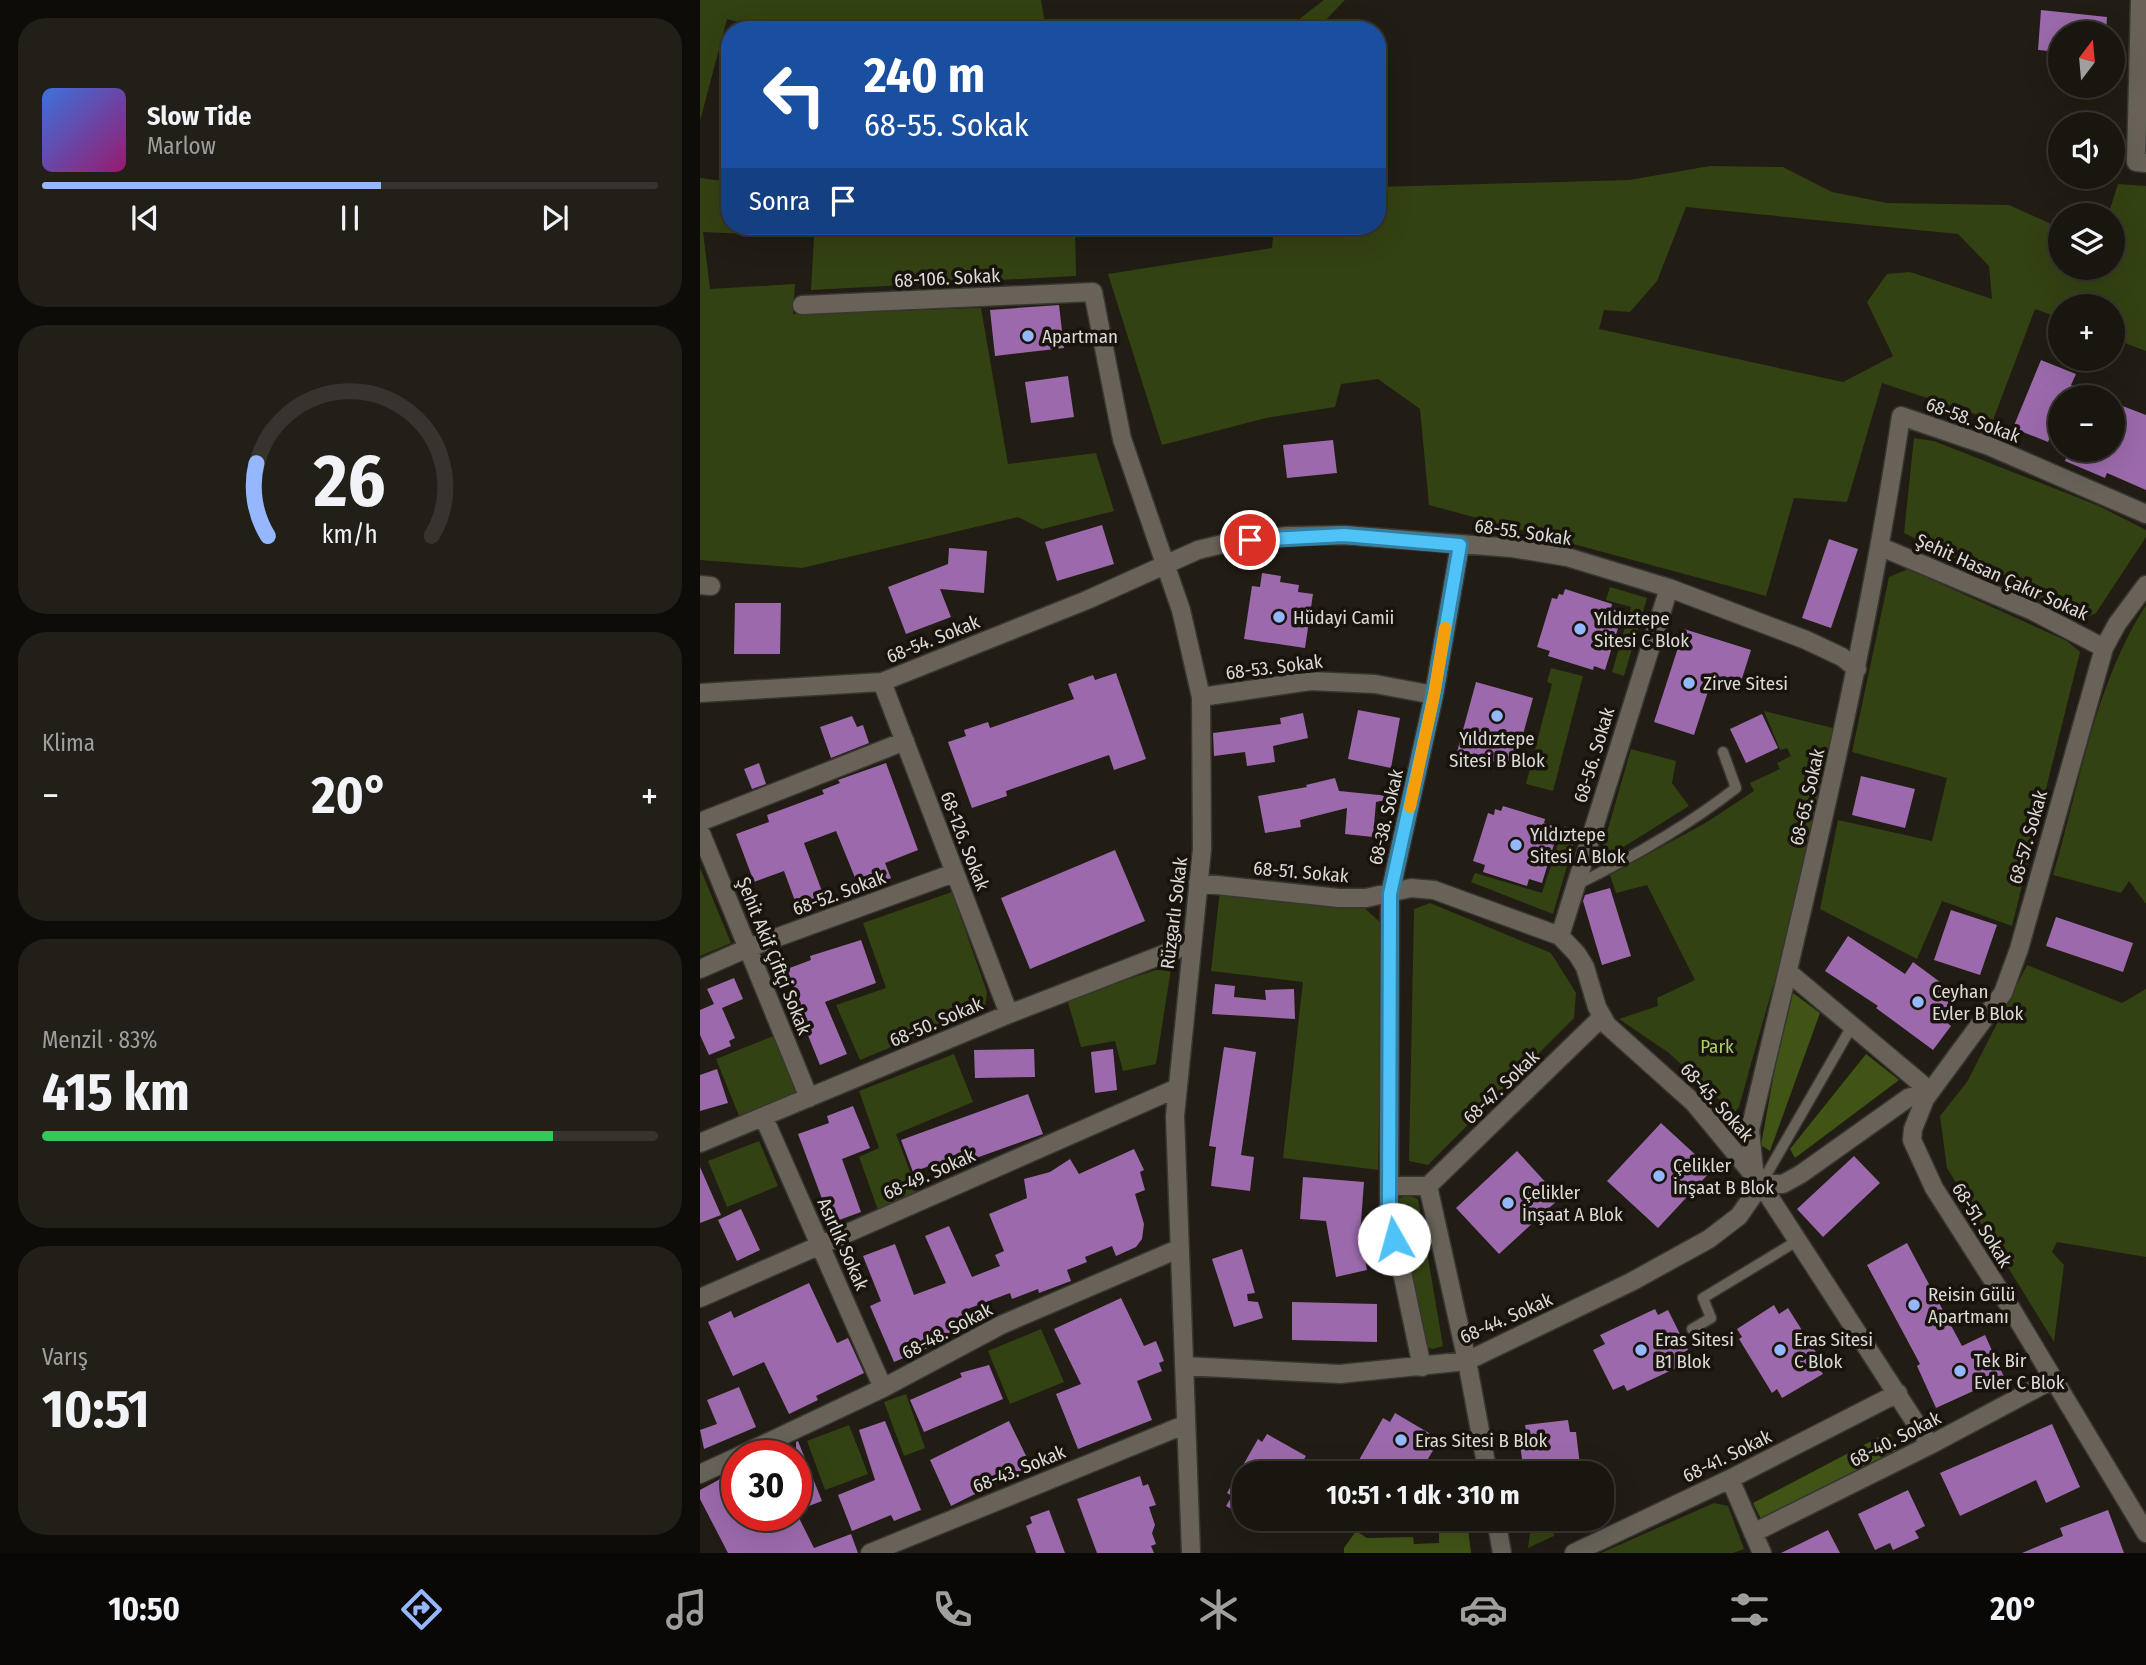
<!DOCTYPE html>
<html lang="tr">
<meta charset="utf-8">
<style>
:root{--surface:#19150f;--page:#221e18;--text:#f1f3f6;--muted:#9f9f9e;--line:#37342f;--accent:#95b7fd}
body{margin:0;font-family:"Fira Sans Condensed",sans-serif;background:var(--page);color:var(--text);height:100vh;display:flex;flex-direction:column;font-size:26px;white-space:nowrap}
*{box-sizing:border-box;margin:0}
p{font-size:23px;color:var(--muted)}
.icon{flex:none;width:38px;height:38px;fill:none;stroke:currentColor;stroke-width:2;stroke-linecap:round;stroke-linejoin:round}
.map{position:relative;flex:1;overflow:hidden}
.sheet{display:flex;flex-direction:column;gap:18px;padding:18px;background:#0e0c08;width:700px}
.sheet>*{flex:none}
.top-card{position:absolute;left:21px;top:21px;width:665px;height:214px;border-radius:28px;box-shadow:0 7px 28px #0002,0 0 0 2px var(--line);background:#1a4fa0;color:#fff;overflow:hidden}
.needle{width:46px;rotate:16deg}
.fabs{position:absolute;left:1348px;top:21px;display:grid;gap:14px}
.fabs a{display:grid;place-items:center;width:77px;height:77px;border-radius:50%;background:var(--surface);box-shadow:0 7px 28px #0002,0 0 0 2px var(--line);font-size:35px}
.speed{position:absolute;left:21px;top:1440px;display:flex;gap:14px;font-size:35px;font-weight:700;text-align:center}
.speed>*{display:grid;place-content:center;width:91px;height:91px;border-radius:50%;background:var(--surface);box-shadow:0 7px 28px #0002,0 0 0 2px var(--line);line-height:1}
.speed .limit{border:10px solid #d22;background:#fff;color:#111}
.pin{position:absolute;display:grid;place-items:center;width:60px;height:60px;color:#fff;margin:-30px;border:4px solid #fff;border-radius:50%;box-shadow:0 2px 7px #0007}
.me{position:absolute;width:77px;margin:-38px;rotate:353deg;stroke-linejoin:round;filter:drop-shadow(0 0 5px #0008)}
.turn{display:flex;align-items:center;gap:24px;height:147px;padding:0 28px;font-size:32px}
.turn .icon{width:91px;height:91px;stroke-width:2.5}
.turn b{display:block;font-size:49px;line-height:60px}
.then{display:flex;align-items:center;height:66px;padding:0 28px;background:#0003;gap:14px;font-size:26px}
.big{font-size:52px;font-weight:700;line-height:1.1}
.sheet .card{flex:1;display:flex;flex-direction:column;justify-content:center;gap:10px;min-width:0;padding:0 24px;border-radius:28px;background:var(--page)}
.sheet .dial{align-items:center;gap:0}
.dial svg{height:182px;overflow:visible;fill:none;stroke:var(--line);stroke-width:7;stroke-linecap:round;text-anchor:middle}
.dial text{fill:var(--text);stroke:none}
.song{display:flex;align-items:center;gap:21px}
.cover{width:84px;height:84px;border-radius:10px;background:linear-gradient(135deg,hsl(220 70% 55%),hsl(320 70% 35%))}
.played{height:7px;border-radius:4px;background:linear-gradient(90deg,var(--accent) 55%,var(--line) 55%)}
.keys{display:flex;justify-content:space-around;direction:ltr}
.heat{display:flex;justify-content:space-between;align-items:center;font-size:38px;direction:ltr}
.charge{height:10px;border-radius:5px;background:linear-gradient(90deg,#34c759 83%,var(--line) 0)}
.trip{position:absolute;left:532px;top:1461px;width:382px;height:70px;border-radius:28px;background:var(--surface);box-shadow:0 7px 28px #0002,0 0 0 2px var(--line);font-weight:700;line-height:70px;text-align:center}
.menu{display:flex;height:112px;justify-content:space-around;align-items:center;background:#0a0806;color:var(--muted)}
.menu .icon{width:49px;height:49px}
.menu .active{color:var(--accent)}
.menu b{font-size:32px;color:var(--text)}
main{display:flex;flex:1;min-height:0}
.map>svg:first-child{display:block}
</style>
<main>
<section class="sheet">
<div class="card">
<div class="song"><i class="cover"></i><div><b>Slow Tide</b><p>Marlow</p></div></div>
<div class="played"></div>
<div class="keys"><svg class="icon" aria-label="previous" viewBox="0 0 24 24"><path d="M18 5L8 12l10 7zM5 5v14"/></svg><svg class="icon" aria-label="pause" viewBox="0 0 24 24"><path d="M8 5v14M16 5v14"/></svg><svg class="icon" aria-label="next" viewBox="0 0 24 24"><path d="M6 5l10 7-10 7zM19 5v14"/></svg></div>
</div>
<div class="card dial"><svg viewBox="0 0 100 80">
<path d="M14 69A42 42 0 1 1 86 69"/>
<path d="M14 69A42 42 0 0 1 9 37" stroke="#95b7fd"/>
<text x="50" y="56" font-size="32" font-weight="700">26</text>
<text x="50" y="72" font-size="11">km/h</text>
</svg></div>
<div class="card"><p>Klima</p>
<div class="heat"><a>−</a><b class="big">20°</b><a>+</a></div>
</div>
<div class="card"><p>Menzil · 83%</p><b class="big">415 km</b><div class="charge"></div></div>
<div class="card"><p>Varış</p><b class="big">10:51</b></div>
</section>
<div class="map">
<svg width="1446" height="1553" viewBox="0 0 1446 1553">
<rect width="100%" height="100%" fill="#211c14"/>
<!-- green -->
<path fill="#334212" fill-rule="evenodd" d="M0,0H341L346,30H68L27,19L0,121Z
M624,0H645L616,30H585Z
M1010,166L1083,167L1132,192L1187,203L1309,205L1360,228V268H1412V215H1408L1418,184L1446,186V351L1412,338V306H1360V318L1335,309L1293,420L1182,383L1147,502L1094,498L1066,596L729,505L720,409L678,379L641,384L635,407L566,418L462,445L408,274L572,248L574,226H677V187L929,180ZM986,207L1258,234L1289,266L1292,299L1210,272L1187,274L1167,302L1193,356L1143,382L899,329L904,310L930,312L957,281Z
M0,178L30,182V226H375L376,276L111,290L114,237L3,232L10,289L95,284L93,314L281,308L308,464L396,453L414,511L342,529L318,517L102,568L0,560Z
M1214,438L1234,441L1399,506L1446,530V537L1396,613L1380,620L1204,533Z
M1208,569L1367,641L1380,652L1312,926L1242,901L1217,959L1120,909L1138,820L1232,841L1247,778L1152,752L1189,577Z
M910,587L947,598L924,676L912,672L931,607L906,600Z
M1446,605V904L1429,881L1421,893L1353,875C1379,786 1395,684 1446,605Z
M851,668L883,676L853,791L826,784L852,684L847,682Z
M1064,711L1133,728C1115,857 1073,981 1039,1107L1034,1113L969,1053L919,1019L958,1006L957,998L995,980L947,885L916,893L910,875L1007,822L1054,791L1050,783L1080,769L1077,763L1091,756L1087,748L1080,750Z
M931,749L976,761L972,783L989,806L898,863Z
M864,826L877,832L853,914L771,882L775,873L842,893Z
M0,868L31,943L0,956Z
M520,890L659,903L683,925L678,1170L583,1158L603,982L511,971Z
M252,892L287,992L285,1008L160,1060L136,1005L186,988L163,923Z
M730,903L851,953L876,993L874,1018L728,1165L709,1161L714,909Z
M1327,965L1422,1003L1446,989V1257L1357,1242L1352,1252L1364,1265L1354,1342L1247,1168L1240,1116L1267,1082Z
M471,969L456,1064L423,1071L415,1041L381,1047L367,999L456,970Z
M73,1036L97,1093L39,1116L16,1059Z
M254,1054L273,1102L196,1134L218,1193L178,1210L159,1157L179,1148L159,1091Z
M59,1141L78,1186L27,1207L8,1161Z
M707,1195L718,1199L743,1346L733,1349L721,1346L695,1200Z
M341,1329L364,1382L310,1404L288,1351Z
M206,1394L225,1448L204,1456L184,1402Z
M149,1425L168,1474L125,1490L107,1441Z
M1014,1503L1028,1506L1044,1549L1033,1553H901Z
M832,1519H853L854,1536L828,1548Z"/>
<!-- forest -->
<path fill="#405416" d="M1089,990L1120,1013L1070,1151L1061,1145Z
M1166,1054L1199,1080L1095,1158L1090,1149Z
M1190,1434L1198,1451L1061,1519L1053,1503L1183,1435Z
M768,1529L771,1553H644V1548L656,1531L667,1538L713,1537L714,1544L739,1543V1530Z"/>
<!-- building -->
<path fill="#9c6aac" d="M1341,10L1407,17L1406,33H1360V52L1338,50Z
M359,305L364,348L295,356L290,310Z
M1341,360L1376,374L1371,385L1401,397H1360V413L1348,442L1313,428Z
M368,376L374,417L331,423L325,382Z
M1412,402L1446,415V490L1407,473L1405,478L1365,461L1369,450H1412Z
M633,440L637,473L587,478L583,445Z
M402,525L414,564L357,581L345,542Z
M1129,539L1158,549L1131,628L1102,618Z
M249,548L287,551L284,593L240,589L251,617L206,634L188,587L248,564Z
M562,573L581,576L580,582L599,585L598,592L613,594L605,648L544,639L552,586L560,587Z
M865,589L912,604L911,609L923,612L905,670L894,666L893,670L848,656L850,651L837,647L852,598L857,599L859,594L863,595Z
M35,603H81L80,654H34Z
M984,629L1051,650L1039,688L1012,679L994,735L954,722Z
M416,673L446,759L414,770L409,755L306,791L307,796L272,808L248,742L266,736L264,730L288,722L290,728L374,699L368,684L393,675L395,680Z
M776,682L833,698L814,767L757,752Z
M658,710L700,718L691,768L648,759Z
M603,713L608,738L573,746L575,762L547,766L545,752L514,756L513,733L581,724L580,718Z
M1062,714L1078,748L1046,763L1030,729Z
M152,716L157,727L163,725L169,743L131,758L120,727Z
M59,763L66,784L52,789L44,769Z
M186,763L218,850L185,863L191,878L160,890L136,831L104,843L126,902L99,912L84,871L54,882L36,834L69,822L67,815L124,794L122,790L140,783L138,780Z
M1161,776L1215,789L1205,828L1152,815Z
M635,778L639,791L689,796L690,799L676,802L673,837L645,834L647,808L600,820L601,827L565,833L558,796L607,787L606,785Z
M803,806L845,819L844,823L859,828L842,883L829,879L827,886L783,872L785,865L773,861L788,813L794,815L795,809L801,811Z
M415,850L445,921L330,969L301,898Z
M910,888L931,956L902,965L883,901L885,895Z
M1251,910L1297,925L1280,975L1234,960Z
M1356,917L1433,943L1423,972L1346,946Z
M1148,936L1205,974L1213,962L1259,996L1242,1019L1251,1026L1233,1050L1176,1008L1178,1006L1125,971Z
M161,940L176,983L125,1002L147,1054L120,1065L105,1028L108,1027L87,969L111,960L110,956Z
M34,978L43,999L22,1008L35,1038L29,1041L31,1046L9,1055L0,1035V1010L14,1004L7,989Z
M515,984L535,986L534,997L566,1000L565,990L594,989L595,1019L512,1014Z
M524,1047L556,1052L541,1155L554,1157L550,1191L511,1186L516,1147L509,1146Z
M334,1049L335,1077L275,1078L274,1050Z
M413,1049L417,1090L395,1093L391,1052Z
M17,1069L28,1103L0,1111V1075Z
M328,1094L343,1134L251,1167L248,1159L213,1172L201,1140Z
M153,1106L170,1148L142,1159L161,1212L131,1223L98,1134L129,1123L127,1116Z
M961,1123L1012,1170L958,1228L907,1181Z
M434,1149L444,1170L440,1172L445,1190L435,1194L444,1224L442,1239L436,1247L416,1256L412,1246L385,1257L387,1262L367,1270L371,1281L339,1293L338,1289L312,1299L310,1293L262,1311L268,1326L233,1341L235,1345L194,1362L170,1306L181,1301L163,1256L195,1244L214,1295L246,1283L225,1236L249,1226L272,1277L300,1266L295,1255L304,1251L289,1214L327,1198L324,1179L350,1172L370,1159L379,1174Z
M817,1151L860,1198L799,1254L756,1208Z
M1154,1156L1180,1183L1123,1237L1097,1209Z
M0,1167L21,1215L0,1223Z
M603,1177L664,1182L660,1235L667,1270L636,1277L626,1221L600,1219Z
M41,1209L60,1250L37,1261L18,1220Z
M1207,1243L1262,1346L1285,1335L1304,1377L1236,1408L1217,1366L1220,1364L1167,1265Z
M542,1249L555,1293L547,1294L548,1301L558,1302L563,1318L534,1327L512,1259Z
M109,1283L137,1343L148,1338L164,1373L116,1396L118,1400L89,1414L64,1362L33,1376L8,1322L31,1311L34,1318Z
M421,1298L444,1346L456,1341L464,1361L459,1363L462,1371L437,1381L452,1420L378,1449L356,1394L381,1384L354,1329Z
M592,1302L677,1304V1342L592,1340Z
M1074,1305L1079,1314L1088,1308L1122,1362L1117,1365L1123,1374L1082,1398L1077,1389L1072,1393L1039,1339L1042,1337L1037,1329Z
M955,1309L958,1315L968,1310L988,1350L980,1354L985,1364L927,1391L924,1385L913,1390L893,1350L905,1344L900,1335Z
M289,1365L303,1399L224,1432L210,1400L262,1377L260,1373Z
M39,1387L56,1427L4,1449L0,1430L17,1424L7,1400Z
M695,1413L734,1436L729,1444L735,1447L719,1474H651L683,1418L690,1422Z
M868,1420L870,1432H876L881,1474H824L819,1437L827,1436L825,1425Z
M185,1421L221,1510L194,1521L191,1515L152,1531L138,1495L175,1480L159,1430Z
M309,1421L331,1466L251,1506L230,1460Z
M1352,1424L1380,1487L1346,1503L1336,1480L1260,1516L1240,1473Z
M567,1434L606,1456L596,1474H544V1516L526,1506L532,1496L527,1493L558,1439L562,1442Z
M98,1441L122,1501L96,1511V1442Z
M440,1476L443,1486L448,1484L456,1505L449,1507L455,1525L452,1533L456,1544L451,1546L454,1553H397L377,1499Z
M22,1478L37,1508V1516H98L114,1548L151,1534L158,1553H28L0,1499V1490Z
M1208,1490L1225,1526L1215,1531L1219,1538L1193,1550L1190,1543L1175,1550L1158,1514Z
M349,1510L365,1553H336L326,1526L332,1523L330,1517Z
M1408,1510L1424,1553H1322L1363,1536L1360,1528Z
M1128,1530L1140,1553H1081Z"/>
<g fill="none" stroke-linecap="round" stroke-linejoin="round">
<!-- lane casing -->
<g stroke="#393530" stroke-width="13">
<path id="lane" d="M876,885C933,857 986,827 1036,788L1023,752
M1061,1184L1152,1026
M992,1329L1011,1318L1003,1298L1097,1241"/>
</g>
<!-- street casing -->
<g stroke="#393530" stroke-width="21">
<path id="street" d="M1440,0L1436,162L1446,163
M102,305L393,292L422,439L481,610L501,697L502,849L475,1116L491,1553
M1181,547L1333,611L1404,648
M0,585L11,586
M1446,585L1417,624L1404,648L1319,949L1303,993L1225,1099L1213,1129L1212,1140L1234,1188L1312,1310L1446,1533
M182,682L309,1014
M0,693L182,682L387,600L498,550L531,542L587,536L644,535L812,548L867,557L969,588L1106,640L1142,657L1157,669
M501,697L610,681L675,684L734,695
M0,822L205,741
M0,831L109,1098
M498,883L639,898H666L711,888L734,890L860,936L877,954L885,967L897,1007L907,1025L994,1103L1061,1184L1230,1445
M860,936L969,588
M0,969L48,948L254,873
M1088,972L1230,1091
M64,1118L183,1388
M0,1143L309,1014L490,944
M1061,1184L1054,1170L1050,1130C1106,893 1165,657 1201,416L1289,446L1446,514
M1061,1184H1083L1101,1174L1208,1098L1230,1091
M690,1186H728L767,1361L788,1474
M728,1186L902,1017
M0,1298L475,1089
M484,1366L640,1374L767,1361L931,1282L1009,1239L1039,1216L1061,1184
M722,1367L689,1210L690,894L734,695L760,545
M39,1456L183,1388L301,1325L478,1249
M0,1474L37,1457
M1030,1479L1062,1553
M796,1519L802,1553
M1053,1533L1230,1445L1354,1379
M170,1553L484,1425
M874,1553L1030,1479L1198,1393"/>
</g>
<!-- lane -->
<use href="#lane" stroke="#686259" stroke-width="10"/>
<!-- street -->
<use href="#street" stroke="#686259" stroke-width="18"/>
</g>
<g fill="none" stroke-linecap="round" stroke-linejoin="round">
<!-- route casing -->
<g stroke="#337fa1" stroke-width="18">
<path id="route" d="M550,540L644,535L760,545L734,695L690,894L689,1210L694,1239"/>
</g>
<!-- route -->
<use href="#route" stroke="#4fc3f7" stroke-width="12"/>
<!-- slow -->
<path stroke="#f59e0b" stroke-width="12" d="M710,807L734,695L745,628"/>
</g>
<!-- markers -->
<g fill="#95b7fd" stroke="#18130c" stroke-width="2.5">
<circle cx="328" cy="336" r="7"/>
<circle cx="579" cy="617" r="7"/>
<circle cx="880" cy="629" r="7"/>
<circle cx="989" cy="683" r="7"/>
<circle cx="797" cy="716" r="7"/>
<circle cx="816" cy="845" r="7"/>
<circle cx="1218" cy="1002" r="7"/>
<circle cx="959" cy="1176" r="7"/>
<circle cx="808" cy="1203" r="7"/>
<circle cx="1214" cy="1305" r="7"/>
<circle cx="941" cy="1350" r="7"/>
<circle cx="1080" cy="1350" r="7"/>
<circle cx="1260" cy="1371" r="7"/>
<circle cx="701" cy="1440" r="7"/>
</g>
<g text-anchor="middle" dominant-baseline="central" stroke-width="7" stroke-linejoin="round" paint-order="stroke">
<!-- street labels -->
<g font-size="19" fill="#ddd9d4" stroke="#18130c">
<text transform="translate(247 278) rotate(-3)">68-106. Sokak</text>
<text transform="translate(1273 420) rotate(20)">68-58. Sokak</text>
<text transform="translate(823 532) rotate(8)">68-55. Sokak</text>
<text transform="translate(1302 577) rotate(24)">Şehit Hasan Çakır Sokak</text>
<text transform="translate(233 639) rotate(-22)">68-54. Sokak</text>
<text transform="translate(574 667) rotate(-7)">68-53. Sokak</text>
<text transform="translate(894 755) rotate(-73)">68-56. Sokak</text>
<text transform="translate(1107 797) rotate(-77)">68-65. Sokak</text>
<text transform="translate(686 817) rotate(-77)">68-38. Sokak</text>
<text transform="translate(1328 837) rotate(-74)">68-57. Sokak</text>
<text transform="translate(265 841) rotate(69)">68-126. Sokak</text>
<text transform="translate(601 872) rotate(5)">68-51. Sokak</text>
<text transform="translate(139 893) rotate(-20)">68-52. Sokak</text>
<text transform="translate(474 913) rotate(-83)">Rüzgarlı Sokak</text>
<text transform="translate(74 956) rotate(68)">Şehit Akif Çiftçi Sokak</text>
<text transform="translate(236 1022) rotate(-23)">68-50. Sokak</text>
<text transform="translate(801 1087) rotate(-44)">68-47. Sokak</text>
<text transform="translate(1017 1102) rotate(48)">68-45. Sokak</text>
<text transform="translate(229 1174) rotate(-24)">68-49. Sokak</text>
<text transform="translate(1282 1225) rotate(58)">68-51. Sokak</text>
<text transform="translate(143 1244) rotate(66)">Asırlık Sokak</text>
<text transform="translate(806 1318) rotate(-24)">68-44. Sokak</text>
<text transform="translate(247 1331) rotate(-28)">68-48. Sokak</text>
<text transform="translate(1195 1439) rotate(-27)">68-40. Sokak</text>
<text transform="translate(1027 1456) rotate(-26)">68-41. Sokak</text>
<text transform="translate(319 1469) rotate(-22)">68-43. Sokak</text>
</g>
<!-- poi labels -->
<g font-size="19" fill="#ddd9d4" stroke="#18130c" text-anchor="start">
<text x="342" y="336">Apartman</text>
<text x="593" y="617">Hüdayi Camii</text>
<text x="894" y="618">Yıldıztepe<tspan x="894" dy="22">Sitesi C Blok</tspan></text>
<text x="1003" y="683">Zirve Sitesi</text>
<text x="797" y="738" text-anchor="middle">Yıldıztepe<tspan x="797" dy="22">Sitesi B Blok</tspan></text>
<text x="830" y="834">Yıldıztepe<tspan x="830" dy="22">Sitesi A Blok</tspan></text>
<text x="1232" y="991">Ceyhan<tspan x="1232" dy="22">Evler B Blok</tspan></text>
<text x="973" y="1165">Çelikler<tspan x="973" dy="22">İnşaat B Blok</tspan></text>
<text x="822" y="1192">Çelikler<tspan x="822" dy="22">İnşaat A Blok</tspan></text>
<text x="1228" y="1294">Reisin Gülü<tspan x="1228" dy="22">Apartmanı</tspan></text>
<text x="955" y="1339">Eras Sitesi<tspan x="955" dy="22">B1 Blok</tspan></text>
<text x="1094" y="1339">Eras Sitesi<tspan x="1094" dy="22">C Blok</tspan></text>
<text x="1274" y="1360">Tek Bir<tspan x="1274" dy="22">Evler C Blok</tspan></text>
<text x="715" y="1440">Eras Sitesi B Blok</text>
</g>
<!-- park labels -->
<g font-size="19" fill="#abd166" stroke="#18130c">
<text x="1017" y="1046">Park</text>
</g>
</g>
</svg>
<div class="fabs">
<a><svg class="needle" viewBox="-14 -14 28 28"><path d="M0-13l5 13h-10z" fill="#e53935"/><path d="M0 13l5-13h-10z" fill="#9f9f9e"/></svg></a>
<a><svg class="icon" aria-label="sound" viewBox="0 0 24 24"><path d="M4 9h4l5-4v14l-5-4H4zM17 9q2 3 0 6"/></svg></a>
<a><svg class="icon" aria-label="layers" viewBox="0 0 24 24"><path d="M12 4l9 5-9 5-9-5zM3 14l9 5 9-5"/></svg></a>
<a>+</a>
<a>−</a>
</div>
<div class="speed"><div class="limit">30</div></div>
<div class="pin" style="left:550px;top:540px;background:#d93025"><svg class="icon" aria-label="arrive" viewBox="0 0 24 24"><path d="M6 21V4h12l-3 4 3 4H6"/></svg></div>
<svg class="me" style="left:694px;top:1239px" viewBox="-20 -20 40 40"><circle r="19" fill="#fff"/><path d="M0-13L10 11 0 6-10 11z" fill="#4fc3f7"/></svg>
<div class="trip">10:51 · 1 dk · 310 m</div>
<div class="top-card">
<div class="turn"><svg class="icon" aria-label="left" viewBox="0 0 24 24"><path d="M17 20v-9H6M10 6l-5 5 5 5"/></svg><div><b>240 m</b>68-55. Sokak</div></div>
<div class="then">Sonra<svg class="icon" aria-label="arrive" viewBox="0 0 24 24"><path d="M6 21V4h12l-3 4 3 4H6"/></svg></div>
</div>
</div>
</main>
<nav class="menu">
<b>10:50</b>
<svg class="icon active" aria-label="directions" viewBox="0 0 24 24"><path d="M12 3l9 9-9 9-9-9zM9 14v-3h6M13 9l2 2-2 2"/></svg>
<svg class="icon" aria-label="music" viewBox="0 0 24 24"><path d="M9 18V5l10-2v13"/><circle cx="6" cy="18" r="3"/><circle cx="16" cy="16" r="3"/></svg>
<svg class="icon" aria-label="phone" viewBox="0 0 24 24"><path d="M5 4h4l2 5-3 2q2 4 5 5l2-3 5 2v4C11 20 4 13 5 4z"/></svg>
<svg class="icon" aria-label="climate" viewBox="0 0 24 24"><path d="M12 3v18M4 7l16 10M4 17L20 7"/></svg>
<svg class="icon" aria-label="car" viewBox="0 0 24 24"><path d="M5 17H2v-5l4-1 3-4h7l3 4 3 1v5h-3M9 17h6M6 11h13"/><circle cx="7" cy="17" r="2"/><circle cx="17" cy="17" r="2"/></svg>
<svg class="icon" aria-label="filters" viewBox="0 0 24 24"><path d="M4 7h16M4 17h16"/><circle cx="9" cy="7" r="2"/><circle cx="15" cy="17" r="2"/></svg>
<b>20°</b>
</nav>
